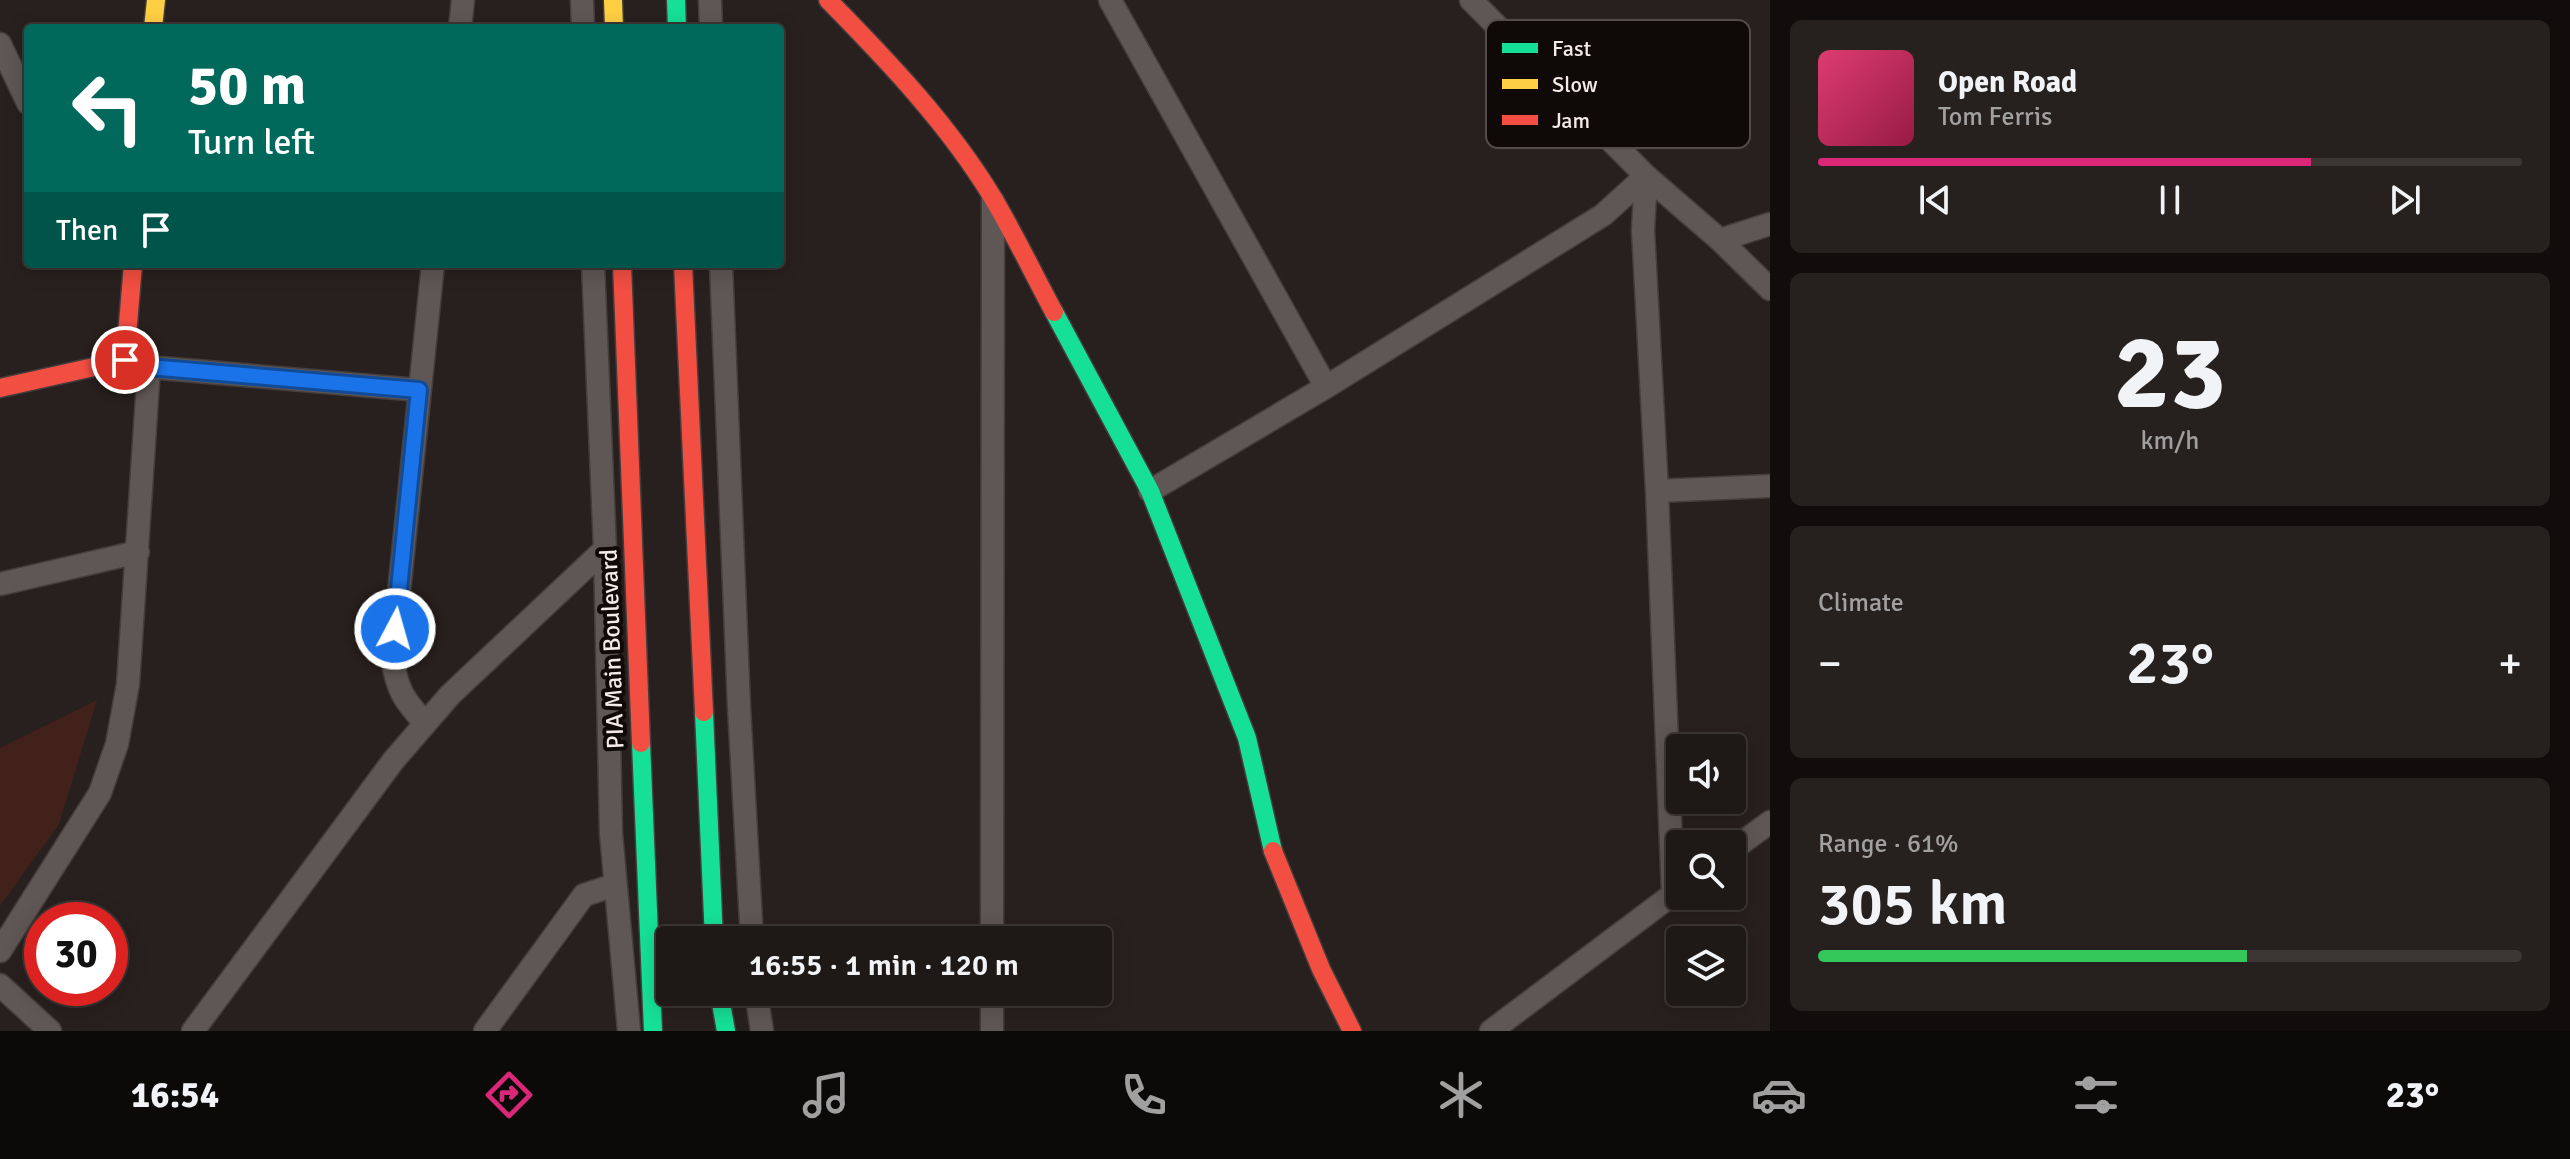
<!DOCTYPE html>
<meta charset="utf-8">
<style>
:root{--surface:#1e1816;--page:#26211f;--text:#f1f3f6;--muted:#a1a0a1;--line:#3c3735;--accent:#db2777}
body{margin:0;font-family:Signika,sans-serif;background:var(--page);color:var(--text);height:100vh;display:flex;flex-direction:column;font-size:30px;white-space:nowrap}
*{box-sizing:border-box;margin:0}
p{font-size:26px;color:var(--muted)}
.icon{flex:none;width:44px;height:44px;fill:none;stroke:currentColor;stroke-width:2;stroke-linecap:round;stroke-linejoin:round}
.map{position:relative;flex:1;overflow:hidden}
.sheet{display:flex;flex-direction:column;gap:20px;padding:20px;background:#100d0c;width:800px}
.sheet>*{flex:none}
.banner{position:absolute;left:24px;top:24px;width:760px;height:244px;border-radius:8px;box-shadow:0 4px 20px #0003,0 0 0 2px var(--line);background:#00695c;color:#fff;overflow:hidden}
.fabs{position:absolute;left:1666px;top:734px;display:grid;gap:16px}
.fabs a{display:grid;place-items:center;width:80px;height:80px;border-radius:8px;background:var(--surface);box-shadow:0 4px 20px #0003,0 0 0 2px var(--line);font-size:40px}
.speed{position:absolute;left:24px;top:902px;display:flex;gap:16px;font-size:40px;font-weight:700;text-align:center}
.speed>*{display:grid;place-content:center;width:104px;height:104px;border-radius:50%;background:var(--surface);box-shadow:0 4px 20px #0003,0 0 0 2px var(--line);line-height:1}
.speed .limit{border:12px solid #d22;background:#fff;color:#111}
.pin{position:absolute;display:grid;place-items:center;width:68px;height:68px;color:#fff;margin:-34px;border:4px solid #fff;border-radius:50%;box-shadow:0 2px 8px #0007}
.me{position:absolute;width:88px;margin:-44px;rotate:6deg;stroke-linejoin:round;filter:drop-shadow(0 0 6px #0008)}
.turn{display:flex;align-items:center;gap:28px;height:168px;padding:0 32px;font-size:36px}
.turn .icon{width:104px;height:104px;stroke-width:2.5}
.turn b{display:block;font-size:56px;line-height:68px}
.then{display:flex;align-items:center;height:76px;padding:0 32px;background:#0003;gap:16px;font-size:30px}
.big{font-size:60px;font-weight:600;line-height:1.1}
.sheet .widget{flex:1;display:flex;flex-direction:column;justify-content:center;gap:12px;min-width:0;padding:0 28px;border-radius:12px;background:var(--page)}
.sheet .dial{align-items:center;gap:0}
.dial b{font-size:104px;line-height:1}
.song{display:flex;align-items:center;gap:24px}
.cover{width:96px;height:96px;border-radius:12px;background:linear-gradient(135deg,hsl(340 70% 55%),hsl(340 70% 35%))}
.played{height:8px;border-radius:4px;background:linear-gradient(90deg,var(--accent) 70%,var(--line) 70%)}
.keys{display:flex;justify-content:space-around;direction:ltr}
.heat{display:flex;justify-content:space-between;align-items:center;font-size:44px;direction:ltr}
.charge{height:12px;border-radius:6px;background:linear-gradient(90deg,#34c759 61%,var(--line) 0)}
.trip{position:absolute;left:656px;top:926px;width:456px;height:80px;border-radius:8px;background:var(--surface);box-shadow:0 4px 20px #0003,0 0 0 2px var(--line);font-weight:600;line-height:80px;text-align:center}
.dock{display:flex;height:128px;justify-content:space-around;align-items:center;background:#0c0a09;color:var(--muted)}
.dock .icon{width:56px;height:56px}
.dock .on{color:var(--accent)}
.dock b{font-size:36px;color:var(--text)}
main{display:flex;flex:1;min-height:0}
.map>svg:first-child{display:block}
</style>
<main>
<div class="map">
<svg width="1770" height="1031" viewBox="0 0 1770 1031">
<rect width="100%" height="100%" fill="#28201e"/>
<!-- green -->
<path fill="#42211b" d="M97,700L59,824L0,906V748Z"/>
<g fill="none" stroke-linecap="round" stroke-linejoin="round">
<!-- street casing -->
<g stroke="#443d3b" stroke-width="25">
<path id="street" d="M582,0L583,28
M710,0L711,28
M1110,0L1326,387
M1471,0L1646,176L1720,240L1770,289
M460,28L463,0
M0,44L28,103
M1646,176L1643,230L1657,491L1673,895
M1720,240L1770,224
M593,264L605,549L611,833L629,1031
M721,264L739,707L752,940
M138,364L149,367L419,390
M1150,491L1326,387L1603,215L1646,176
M1657,491L1770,486
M0,584L138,552
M425,723C403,699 398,691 392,659L433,264
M1732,850L1770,822
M992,940L993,201
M0,951L100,793L117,744L128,684L149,367
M0,985L50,1031
M756,992L762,1031
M193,1031L393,761L450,695L605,549
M485,1031L584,895L615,885
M992,1031V992
M1491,1031L1680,889"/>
</g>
<!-- fast casing -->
<g stroke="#443d3b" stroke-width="21">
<path id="fast" d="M676,0L677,28
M1054,312L1150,491L1247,738L1273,851
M704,712L714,940
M641,743L653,1031
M719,992L726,1031"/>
</g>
<!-- slow casing -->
<g stroke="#443d3b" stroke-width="21">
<path id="slow" d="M613,0L614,28
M153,28L156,0"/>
</g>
<!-- jam casing -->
<g stroke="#443d3b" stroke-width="21">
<path id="jam" d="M828,0C888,61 949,125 993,198C1015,235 1034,275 1054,312
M622,264L641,743
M683,264L704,712
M0,388L125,360L133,264
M1273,851L1321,969L1352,1031"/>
</g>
<!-- street -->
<use href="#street" stroke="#5f5755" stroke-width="22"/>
<!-- fast -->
<use href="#fast" stroke="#16e098" stroke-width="18"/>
<!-- slow -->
<use href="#slow" stroke="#ffcf43" stroke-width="18"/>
<!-- jam -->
<use href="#jam" stroke="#f24e42" stroke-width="18"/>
</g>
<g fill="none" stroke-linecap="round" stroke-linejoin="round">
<!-- route casing -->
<g stroke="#114b97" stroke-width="20">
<path id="route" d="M125,360L149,367L419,390L395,629"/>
</g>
<!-- route -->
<use href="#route" stroke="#1a73e8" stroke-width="14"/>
</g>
<g text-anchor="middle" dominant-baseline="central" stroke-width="8" stroke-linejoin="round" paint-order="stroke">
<!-- street labels -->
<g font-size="24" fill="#f4eae8" stroke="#0f0908">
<text transform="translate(612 649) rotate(-92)">PIA Main Boulevard</text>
</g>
</g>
<!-- legend -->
<rect x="1486" y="20" width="264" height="128" rx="12" fill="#0f0908" stroke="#544c4b" stroke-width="2"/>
<rect x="1502" y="43" width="36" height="10" fill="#16e098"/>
<rect x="1502" y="79" width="36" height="10" fill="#ffcf43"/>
<rect x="1502" y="115" width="36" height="10" fill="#f24e42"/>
<g font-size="22" fill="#f4eae8">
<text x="1552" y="56">Fast</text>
<text x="1552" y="92">Slow</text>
<text x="1552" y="128">Jam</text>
</g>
</svg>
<div class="fabs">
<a><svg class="icon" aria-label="sound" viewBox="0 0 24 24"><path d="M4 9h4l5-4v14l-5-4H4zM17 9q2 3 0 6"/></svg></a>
<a><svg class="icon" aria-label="search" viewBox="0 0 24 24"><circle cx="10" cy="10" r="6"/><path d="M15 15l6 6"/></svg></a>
<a><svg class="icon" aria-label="layers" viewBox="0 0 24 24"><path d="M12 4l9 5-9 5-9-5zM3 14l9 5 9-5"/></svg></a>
</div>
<div class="speed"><div class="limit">30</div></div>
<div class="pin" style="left:125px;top:360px;background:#d93025"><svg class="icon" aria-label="arrive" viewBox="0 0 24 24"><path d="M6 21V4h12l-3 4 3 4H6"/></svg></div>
<svg class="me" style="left:395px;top:629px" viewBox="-20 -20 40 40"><circle r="17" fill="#1a73e8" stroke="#fff" stroke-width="3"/><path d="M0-11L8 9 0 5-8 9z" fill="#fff"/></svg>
<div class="trip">16:55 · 1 min · 120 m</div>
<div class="banner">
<div class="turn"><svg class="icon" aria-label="left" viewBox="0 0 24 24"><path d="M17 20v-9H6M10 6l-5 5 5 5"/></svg><div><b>50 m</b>Turn left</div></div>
<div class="then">Then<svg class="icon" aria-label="arrive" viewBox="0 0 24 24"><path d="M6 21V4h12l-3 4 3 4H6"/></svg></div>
</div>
</div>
<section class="sheet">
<div class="widget">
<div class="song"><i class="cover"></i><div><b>Open Road</b><p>Tom Ferris</p></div></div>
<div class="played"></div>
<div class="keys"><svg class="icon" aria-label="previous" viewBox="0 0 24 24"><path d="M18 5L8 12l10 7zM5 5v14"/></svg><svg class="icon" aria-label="pause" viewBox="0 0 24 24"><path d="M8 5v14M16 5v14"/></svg><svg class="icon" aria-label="next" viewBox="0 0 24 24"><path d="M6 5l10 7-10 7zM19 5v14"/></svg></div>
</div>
<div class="widget dial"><b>23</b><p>km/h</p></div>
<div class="widget"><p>Climate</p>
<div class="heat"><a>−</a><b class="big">23°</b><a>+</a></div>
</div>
<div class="widget"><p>Range · 61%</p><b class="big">305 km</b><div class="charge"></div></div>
</section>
</main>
<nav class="dock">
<b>16:54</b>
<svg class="icon on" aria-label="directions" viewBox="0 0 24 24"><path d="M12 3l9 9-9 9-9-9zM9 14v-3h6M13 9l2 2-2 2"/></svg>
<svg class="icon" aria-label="music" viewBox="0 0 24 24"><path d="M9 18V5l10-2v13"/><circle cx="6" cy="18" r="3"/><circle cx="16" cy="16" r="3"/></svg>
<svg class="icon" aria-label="phone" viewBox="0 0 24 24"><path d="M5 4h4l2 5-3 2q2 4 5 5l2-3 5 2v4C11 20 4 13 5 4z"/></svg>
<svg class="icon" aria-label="climate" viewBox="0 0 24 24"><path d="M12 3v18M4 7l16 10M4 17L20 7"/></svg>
<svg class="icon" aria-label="car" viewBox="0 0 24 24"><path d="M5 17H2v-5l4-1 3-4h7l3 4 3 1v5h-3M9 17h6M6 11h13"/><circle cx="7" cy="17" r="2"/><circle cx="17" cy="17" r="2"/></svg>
<svg class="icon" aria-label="filters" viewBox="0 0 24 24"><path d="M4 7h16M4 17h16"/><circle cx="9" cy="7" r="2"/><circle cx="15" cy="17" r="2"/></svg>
<b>23°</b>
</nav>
